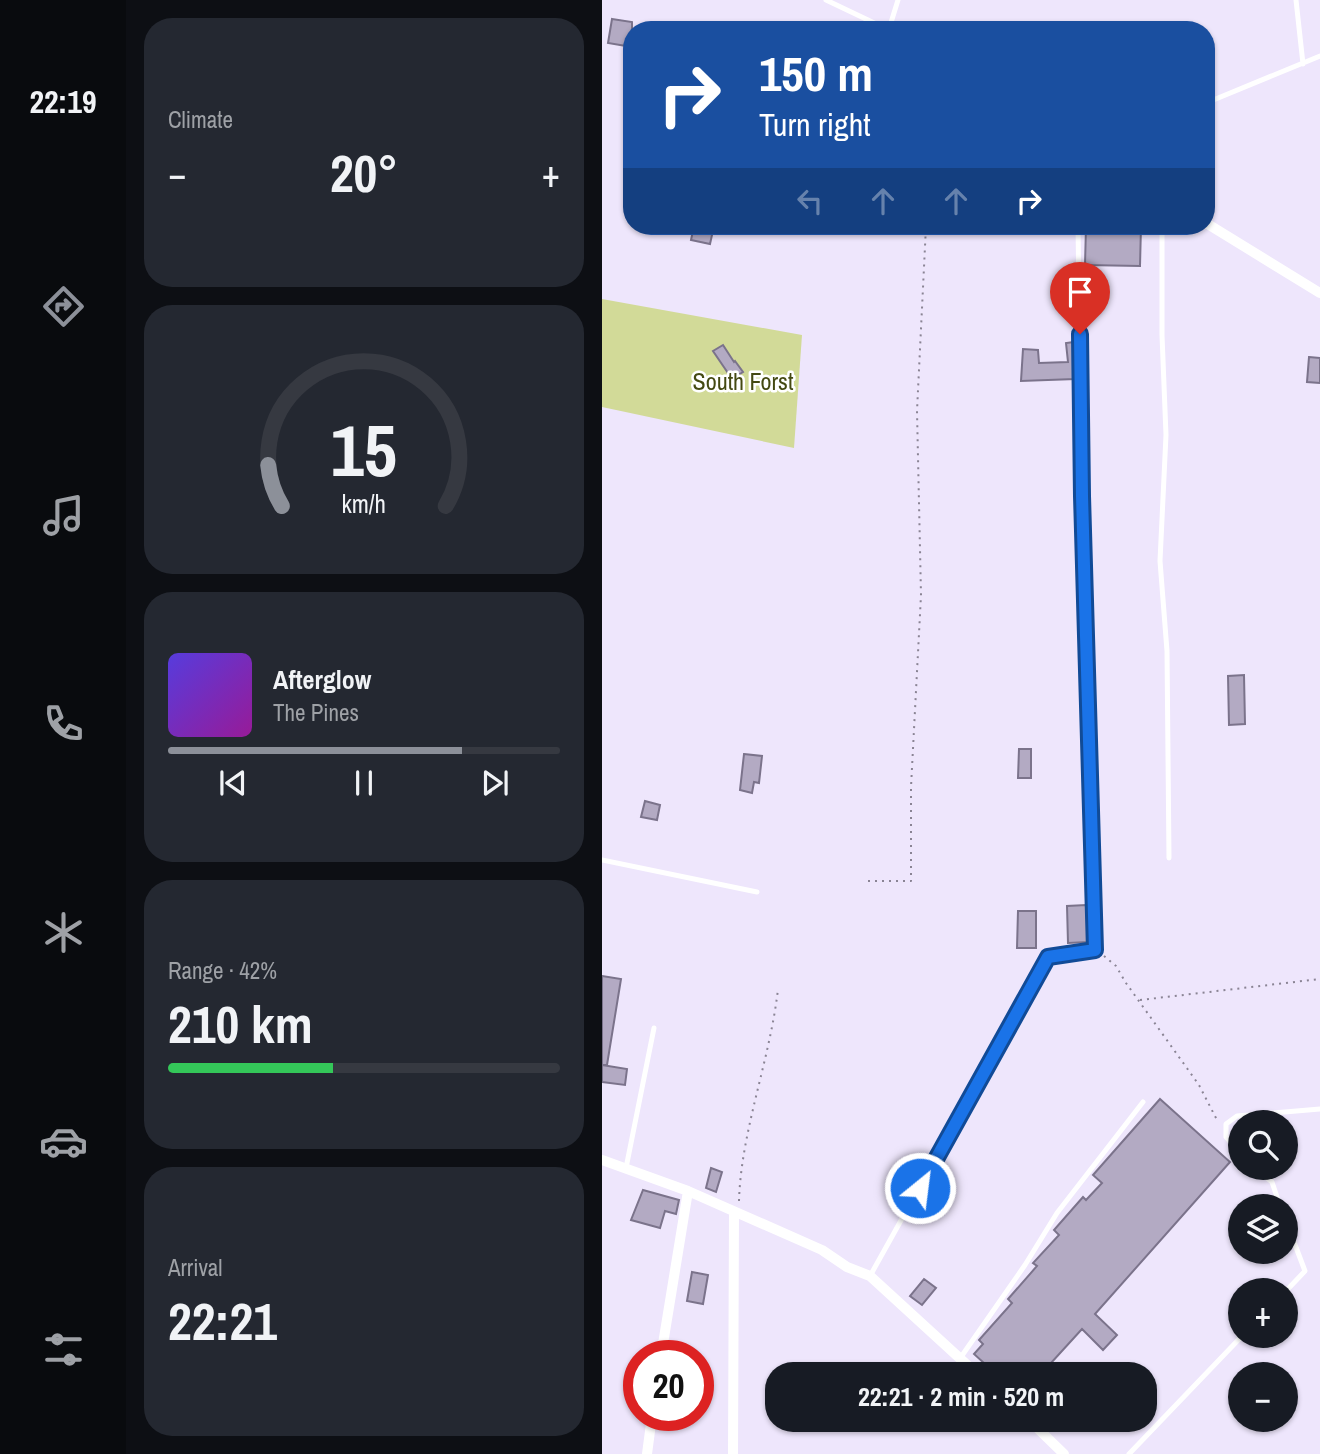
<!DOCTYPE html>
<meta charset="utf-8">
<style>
:root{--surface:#171b24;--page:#242831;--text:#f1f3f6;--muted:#9ea1a6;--line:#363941;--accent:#8c9099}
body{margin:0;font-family:"Archivo Narrow",sans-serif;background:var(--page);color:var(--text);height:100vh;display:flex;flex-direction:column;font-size:26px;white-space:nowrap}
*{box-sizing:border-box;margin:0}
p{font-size:23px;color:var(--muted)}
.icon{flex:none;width:38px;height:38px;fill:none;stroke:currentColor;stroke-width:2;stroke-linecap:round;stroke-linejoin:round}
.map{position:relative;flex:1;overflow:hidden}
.details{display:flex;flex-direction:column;gap:18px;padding:18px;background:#0d0f14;width:476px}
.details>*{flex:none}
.banner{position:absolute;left:21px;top:21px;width:592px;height:214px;border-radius:28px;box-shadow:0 2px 5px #0004;background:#1a4fa0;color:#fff;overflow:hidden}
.tools{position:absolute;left:626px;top:1110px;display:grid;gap:14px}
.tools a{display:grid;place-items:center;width:70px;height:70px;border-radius:50%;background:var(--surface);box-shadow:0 2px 5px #0004;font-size:35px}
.speed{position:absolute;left:21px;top:1340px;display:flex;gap:14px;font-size:35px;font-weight:700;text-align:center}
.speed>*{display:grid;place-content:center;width:91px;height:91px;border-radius:50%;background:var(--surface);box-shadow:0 2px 5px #0004;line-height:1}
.speed .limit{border:10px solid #d22;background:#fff;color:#111}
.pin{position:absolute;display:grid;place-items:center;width:60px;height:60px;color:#fff;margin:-72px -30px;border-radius:50% 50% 50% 0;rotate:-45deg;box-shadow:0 0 7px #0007}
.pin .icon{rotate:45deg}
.me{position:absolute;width:77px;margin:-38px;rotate:29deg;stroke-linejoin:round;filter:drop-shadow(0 0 5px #0008)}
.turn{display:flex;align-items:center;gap:24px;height:147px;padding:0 21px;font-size:32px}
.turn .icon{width:91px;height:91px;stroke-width:2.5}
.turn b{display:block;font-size:49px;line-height:60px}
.lanes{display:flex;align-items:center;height:66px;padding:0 21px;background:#0003;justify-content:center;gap:35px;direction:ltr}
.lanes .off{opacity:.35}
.big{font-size:52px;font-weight:700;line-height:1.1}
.details .widget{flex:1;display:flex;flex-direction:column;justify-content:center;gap:10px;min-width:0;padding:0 24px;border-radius:28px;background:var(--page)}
.details .dial{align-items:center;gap:0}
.dial svg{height:182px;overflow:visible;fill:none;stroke:var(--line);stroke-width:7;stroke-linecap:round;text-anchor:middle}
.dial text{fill:var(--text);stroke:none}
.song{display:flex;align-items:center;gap:21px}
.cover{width:84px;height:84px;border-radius:10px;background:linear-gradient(135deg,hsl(250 70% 55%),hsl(300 70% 35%))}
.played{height:7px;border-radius:4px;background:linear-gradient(90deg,var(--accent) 75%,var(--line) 75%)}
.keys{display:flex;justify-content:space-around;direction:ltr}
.heat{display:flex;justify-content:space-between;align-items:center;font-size:38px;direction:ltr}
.charge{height:10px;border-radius:5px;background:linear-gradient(90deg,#34c759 42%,var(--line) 0)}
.trip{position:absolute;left:163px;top:1362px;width:392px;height:70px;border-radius:28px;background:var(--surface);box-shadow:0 2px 5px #0004;font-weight:700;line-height:70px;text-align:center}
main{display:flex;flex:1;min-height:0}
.tab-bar{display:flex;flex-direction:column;width:126px;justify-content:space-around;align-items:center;background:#090b0e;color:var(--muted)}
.tab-bar .icon{width:49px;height:49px}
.tab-bar .active{color:var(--accent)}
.tab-bar b{font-size:32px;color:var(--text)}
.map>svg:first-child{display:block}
</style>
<main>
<nav class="tab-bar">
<b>22:19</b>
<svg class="icon active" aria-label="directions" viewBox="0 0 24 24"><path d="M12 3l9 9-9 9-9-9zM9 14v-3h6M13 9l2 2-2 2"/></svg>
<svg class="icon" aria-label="music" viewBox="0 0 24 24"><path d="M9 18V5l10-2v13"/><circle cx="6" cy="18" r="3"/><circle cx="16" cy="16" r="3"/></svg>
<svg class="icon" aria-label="phone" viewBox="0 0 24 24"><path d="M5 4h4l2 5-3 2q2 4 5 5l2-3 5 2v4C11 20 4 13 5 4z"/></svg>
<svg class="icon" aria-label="climate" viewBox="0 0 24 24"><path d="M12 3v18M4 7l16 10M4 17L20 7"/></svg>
<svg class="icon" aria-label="car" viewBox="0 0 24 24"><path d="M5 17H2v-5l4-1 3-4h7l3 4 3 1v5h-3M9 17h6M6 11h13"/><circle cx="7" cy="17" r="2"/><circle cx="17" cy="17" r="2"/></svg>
<svg class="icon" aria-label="filters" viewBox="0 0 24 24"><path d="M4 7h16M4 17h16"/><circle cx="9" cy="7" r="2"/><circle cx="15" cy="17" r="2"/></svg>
</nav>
<section class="details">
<div class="widget"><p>Climate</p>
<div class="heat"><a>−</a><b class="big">20°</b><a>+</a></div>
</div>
<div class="widget dial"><svg viewBox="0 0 100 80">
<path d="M14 69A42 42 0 1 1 86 69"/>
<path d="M14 69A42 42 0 0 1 8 51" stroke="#8c9099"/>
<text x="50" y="56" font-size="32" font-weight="700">15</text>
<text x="50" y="72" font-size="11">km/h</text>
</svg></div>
<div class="widget">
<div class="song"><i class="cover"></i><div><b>Afterglow</b><p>The Pines</p></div></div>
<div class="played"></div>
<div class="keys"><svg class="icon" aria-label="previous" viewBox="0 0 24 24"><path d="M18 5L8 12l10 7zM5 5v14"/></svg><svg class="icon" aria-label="pause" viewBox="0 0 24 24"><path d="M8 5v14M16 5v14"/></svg><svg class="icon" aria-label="next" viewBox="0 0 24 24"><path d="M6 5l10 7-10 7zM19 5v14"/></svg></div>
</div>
<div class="widget"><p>Range · 42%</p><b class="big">210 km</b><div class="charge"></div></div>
<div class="widget"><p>Arrival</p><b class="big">22:21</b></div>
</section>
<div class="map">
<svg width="718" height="1454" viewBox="0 0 718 1454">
<rect width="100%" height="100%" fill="#eee6fc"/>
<!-- green -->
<path fill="#d2da98" d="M0,299L200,335L192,448L0,407Z"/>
<!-- building -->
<path fill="#b3aac3" stroke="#7b738b" stroke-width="2" d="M10,19L30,22V47L6,43Z
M92,226H112L108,244L89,240Z
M484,226H539L538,266L483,265Z
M472,342L473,379L419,381L421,349L436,350L437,363L466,362L464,343Z
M121,345L132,362L133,361L141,372L130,379L111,351Z
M707,357L718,358V383L705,382Z
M642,675L643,724L627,725L626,676Z
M417,749H429V778H416Z
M142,754L160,756L157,783L152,782L150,793L138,790Z
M43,801L58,805L55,820L39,817Z
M484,905L486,942L466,943L465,906Z
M416,911H434V948H415Z
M0,976L19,979L5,1065H0Z
M0,1065L25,1069L23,1085L0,1082Z
M558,1099L628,1162L493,1314L515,1335L501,1350L480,1329L439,1374H394L372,1354L381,1344L377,1340L410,1303L406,1299L435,1266L431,1263L457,1235L452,1230L481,1197L484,1200L500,1183L491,1175Z
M109,1168L120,1172L114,1192L104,1188Z
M41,1190L77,1200L74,1214L63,1211L58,1228L29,1220Z
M90,1272L106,1275L101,1304L85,1301Z
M322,1279L334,1288L320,1305L308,1296Z"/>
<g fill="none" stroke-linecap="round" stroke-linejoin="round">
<!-- path -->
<path stroke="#8a8494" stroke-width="2" stroke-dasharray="2 5" stroke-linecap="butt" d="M266,881H309V787L319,595L315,411L324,226
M502,956L514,966L524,983L597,1085L615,1120
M538,1000L718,979
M137,1201C139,1131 168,1060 176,989"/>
<!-- service -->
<path stroke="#fff" stroke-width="5" d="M224,0L287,30
M694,0L701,64
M287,29L296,0
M604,103L718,56
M560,226V335L564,435L558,561L565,651L567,858
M0,860L155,892
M639,1155L624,1137V1124L635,1116L718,1109
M651,1167L670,1182L678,1206
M24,1168L52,1028
M684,1221L703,1271L684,1291
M268,1276L446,957L493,950L480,496L476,226
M359,1357L423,1265L455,1213L541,1102
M527,1454L641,1335"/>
<!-- minor -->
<path stroke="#fff" stroke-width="10" d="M604,223L718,293
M0,1160L86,1191L220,1250L245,1267L268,1276L375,1374
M59,1356L86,1191
M426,1419L462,1454
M45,1454L50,1416
M131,1454L132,1212"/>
</g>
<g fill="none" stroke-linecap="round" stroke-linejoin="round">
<!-- route casing -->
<g stroke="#114b97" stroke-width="18">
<path id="route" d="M318,1188L446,957L493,950L480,496L478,334"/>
</g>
<!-- route -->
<use href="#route" stroke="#1a73e8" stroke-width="12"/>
</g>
<g text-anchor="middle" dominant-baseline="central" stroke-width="5" stroke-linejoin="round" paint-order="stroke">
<!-- park labels -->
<g font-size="24" fill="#444912" stroke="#fff">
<text x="141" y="381">South Forst</text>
</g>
</g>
</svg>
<div class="tools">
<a><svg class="icon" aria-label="search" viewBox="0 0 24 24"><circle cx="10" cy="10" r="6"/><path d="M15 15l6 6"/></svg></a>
<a><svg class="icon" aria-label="layers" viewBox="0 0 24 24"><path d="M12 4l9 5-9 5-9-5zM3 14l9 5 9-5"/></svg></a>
<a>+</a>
<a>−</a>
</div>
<div class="speed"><div class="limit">20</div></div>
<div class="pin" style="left:478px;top:334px;background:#d93025"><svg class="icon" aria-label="arrive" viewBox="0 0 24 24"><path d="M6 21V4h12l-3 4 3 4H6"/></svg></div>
<svg class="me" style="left:318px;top:1188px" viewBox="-20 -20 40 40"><circle r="17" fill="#1a73e8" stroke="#fff" stroke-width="3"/><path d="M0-11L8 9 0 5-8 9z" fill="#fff"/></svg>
<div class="trip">22:21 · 2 min · 520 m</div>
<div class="banner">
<div class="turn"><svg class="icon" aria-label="right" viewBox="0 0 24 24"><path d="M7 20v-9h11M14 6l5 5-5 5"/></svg><div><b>150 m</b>Turn right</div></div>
<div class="lanes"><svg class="icon off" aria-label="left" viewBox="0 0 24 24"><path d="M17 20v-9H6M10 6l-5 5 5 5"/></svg><svg class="icon off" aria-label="ahead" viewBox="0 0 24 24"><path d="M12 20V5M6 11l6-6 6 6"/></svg><svg class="icon off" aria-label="ahead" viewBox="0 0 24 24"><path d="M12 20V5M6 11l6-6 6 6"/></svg><svg class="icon" aria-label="right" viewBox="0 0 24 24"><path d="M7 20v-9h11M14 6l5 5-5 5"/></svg></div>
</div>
</div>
</main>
